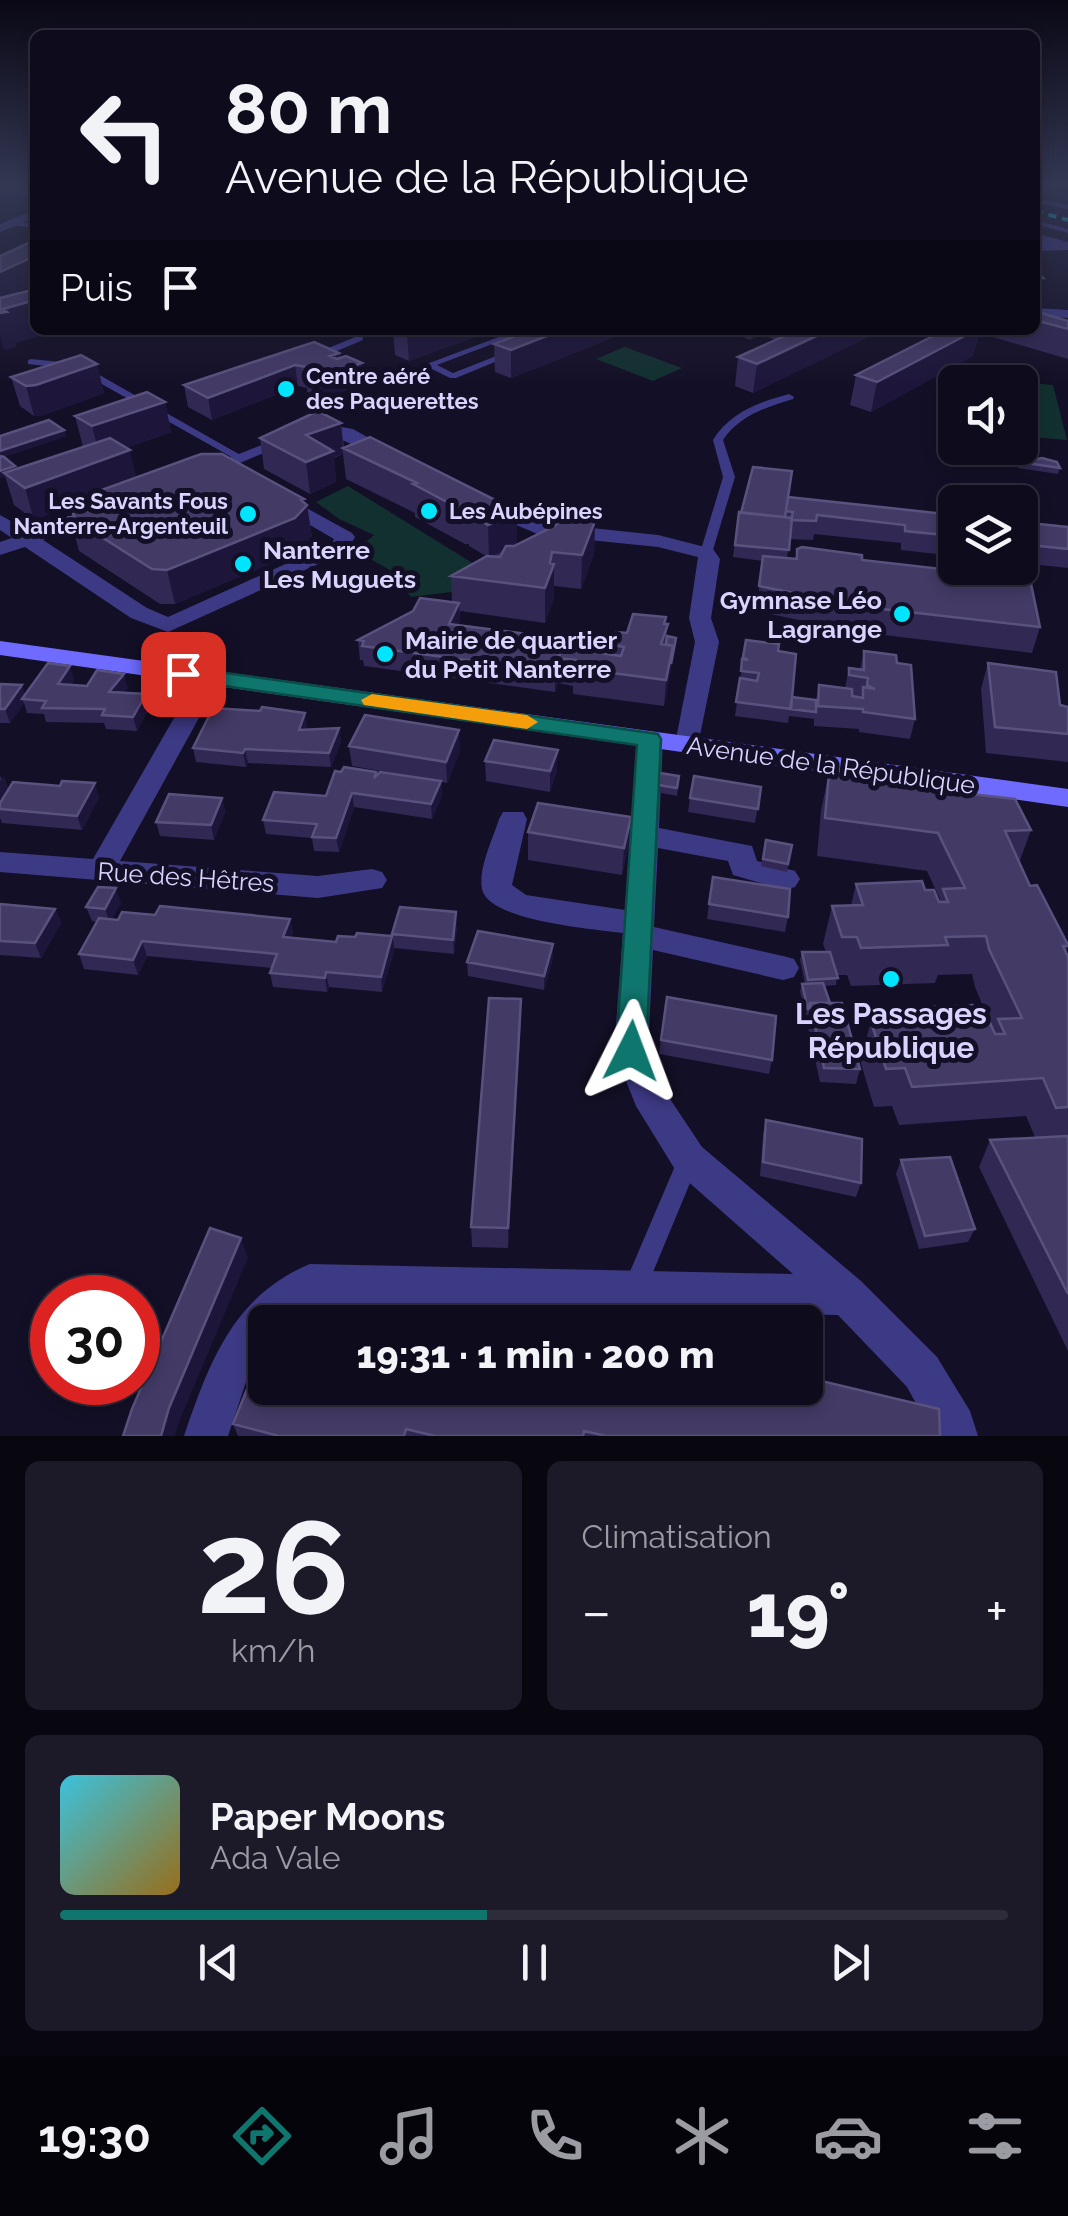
<!DOCTYPE html>
<html lang="fr">
<meta charset="utf-8">
<style>
:root{--surface:#0e0b1c;--page:#1c1929;--text:#f1f3f6;--muted:#9b9ba3;--line:#2e2b3b;--accent:#0f766e}
body{margin:0;font-family:Raleway,sans-serif;background:var(--page);color:var(--text);height:100vh;display:flex;flex-direction:column;font-size:38px;white-space:nowrap}
*{box-sizing:border-box;margin:0}
p{font-size:32px;color:var(--muted)}
.icon{flex:none;width:55px;height:55px;fill:none;stroke:currentColor;stroke-width:2;stroke-linecap:round;stroke-linejoin:round}
.map{position:relative;height:1436px;overflow:hidden}
.drawer{display:flex;flex-direction:column;gap:25px;padding:25px;background:#08060f;flex:1}
.drawer>*{flex:none}
.banner{position:absolute;left:30px;top:30px;width:1010px;height:305px;border-radius:15px;box-shadow:0 5px 15px #0003,0 0 0 2px var(--line);background:#0e0b1c;color:var(--text);overflow:hidden}
.controls{position:absolute;left:938px;top:365px;display:grid;gap:20px}
.controls a{display:grid;place-items:center;width:100px;height:100px;border-radius:15px;background:var(--surface);box-shadow:0 5px 15px #0003,0 0 0 2px var(--line);font-size:50px}
.speed{position:absolute;left:30px;top:1275px;display:flex;gap:20px;font-size:50px;font-weight:700;text-align:center}
.speed>*{display:grid;place-content:center;width:130px;height:130px;border-radius:50%;background:var(--surface);box-shadow:0 5px 15px #0003,0 0 0 2px var(--line);line-height:1}
.speed .limit{border:15px solid #d22;background:#fff;color:#111}
.pin{position:absolute;display:grid;place-items:center;width:85px;height:85px;color:#fff;margin:-42px;border-radius:20px;box-shadow:0 5px 15px #0006}
.me{position:absolute;width:110px;margin:-55px;rotate:3deg;stroke-linejoin:round;filter:drop-shadow(0 0 8px #0008)}
.turn{display:flex;align-items:center;gap:35px;height:210px;padding:0 30px;font-size:45px}
.turn .icon{width:130px;height:130px;stroke-width:2.5}
.turn b{display:block;font-size:70px;line-height:85px}
.then{display:flex;align-items:center;height:95px;padding:0 30px;background:#0003;gap:20px;font-size:38px}
.big{font-size:75px;font-weight:800;line-height:1.1}
.drawer .card{flex:1;display:flex;flex-direction:column;justify-content:center;gap:15px;min-width:0;padding:0 35px;border-radius:15px;background:var(--page)}
.drawer .dial{align-items:center;gap:0}
.dial b{font-size:130px;line-height:1}
.song{display:flex;align-items:center;gap:30px}
.cover{width:120px;height:120px;border-radius:15px;background:linear-gradient(135deg,hsl(190 70% 55%),hsl(40 70% 35%))}
.played{height:10px;border-radius:5px;background:linear-gradient(90deg,var(--accent) 45%,var(--line) 45%)}
.keys{display:flex;justify-content:space-around;direction:ltr}
.heat{display:flex;justify-content:space-between;align-items:center;font-size:55px;direction:ltr}
.drawer .tiles{flex:1;display:grid;gap:25px;grid-template-columns:1fr 1fr}
.card:last-child{grid-column:span 2}
.trip{position:absolute;left:248px;top:1305px;width:575px;height:100px;border-radius:15px;background:var(--surface);box-shadow:0 5px 15px #0003,0 0 0 2px var(--line);font-weight:800;line-height:100px;text-align:center}
.tabs{display:flex;height:160px;justify-content:space-around;align-items:center;background:#06040b;color:var(--muted)}
.tabs .icon{width:70px;height:70px}
.tabs .selected{color:var(--accent)}
.tabs b{font-size:45px;color:var(--text)}
.map>svg:first-child{display:block}
</style>
<div class="map">
<svg width="1068" height="1436" viewBox="0 0 1068 1436">
<rect width="100%" height="100%" fill="#130f26"/>
<!-- green -->
<path fill="#12302f" d="M624,347H625L682,368L653,381L596,359Z
M979,378L1053,385L1067,440L1020,436V382H980Z
M348,486L487,572L452,592L411,597L388,569L356,551L374,535L339,519L316,502Z"/>
<g fill="none" stroke-linecap="round" stroke-linejoin="round">
<!-- service -->
<path fill="#3d3a85" fill-rule="evenodd" d="M13,184H22L0,193V189Z
M1035,198L1068,205V209L1035,202Z
M1035,220L1068,229V233L1035,224Z
M10,221L35,224V228L10,225Z
M354,330H362L363,340L325,356H319V352L355,337Z
M517,330H529L437,365L453,373L509,351L517,353L456,378H450L424,365Z
M31,359L80,364L244,457L235,459L75,369L28,364V360Z
M789,394L794,397L793,399C766,407 739,416 723,440L735,477L712,553L706,557L702,556L700,553L723,477L713,440C729,413 759,402 789,394Z
M689,1149L697,1152L700,1159L643,1296L635,1300L627,1296L623,1288L681,1152Z"/>
<!-- minor -->
<path fill="#3d3a85" fill-rule="evenodd" d="M35,210V218L0,232V224Z
M1068,242V250L1035,251V243Z
M1035,308L1068,310V318L1035,316Z
M318,423L353,429L401,456L398,460C375,464 350,438 326,435C307,432 232,467 209,476L202,478L193,472Z
M279,493L352,533L355,537L347,551L168,632L131,618L25,547L0,555V542L12,538L0,530V515L29,531L97,506H111V514L43,540L147,608L168,617L332,543L334,539L272,503V495Z
M490,501L544,523L658,535L713,549L720,559L711,618L719,642L697,750H679L675,744L695,642L689,618L698,557L658,547L540,535L483,511V503Z
M209,671L221,678L120,861L318,876L372,869L382,872L387,880L382,888L318,898L0,872V852L93,859L197,678Z
M650,731L663,739L659,828L752,846L757,861L795,871L800,879L795,887L785,890L733,875L728,861L658,848L654,927L783,956L794,959L799,968L794,977L783,980L653,950L648,1051L662,1087L702,1147L861,1281L937,1357L970,1411L978,1436H934L907,1387L838,1315L315,1304L289,1322H265V1347L248,1376L228,1436H184C209,1363 233,1296 310,1264L793,1274L676,1171L636,1106L614,1051L623,933C595,929 488,921 482,889C478,868 493,839 499,819L503,812H523L527,819L512,885L526,895L625,910L637,739Z"/>
<!-- tertiary -->
<path fill="#3d3a85" fill-rule="evenodd" d="M1035,233L1068,242V250L1035,241Z"/>
<!-- secondary -->
<path fill="#6f6bff" fill-rule="evenodd" d="M0,641L1068,789V807L0,655Z"/>
<!-- rail -->
<path stroke="#00e5ff" stroke-width="4" stroke-dasharray="8 6" stroke-linecap="butt" d="M1035,211L1068,220"/>
</g>
<!-- wall -->
<path fill="#312854" d="M0,184H35V198L1,194Z
M1035,184H1068L1067,194L1049,195L1035,191Z
M1035,269L1043,278L1040,288H1035Z
M1035,311L1068,321V359L979,333L973,356L871,412L850,405L856,375L945,330H1035Z
M393,330H494L409,361L395,355Z
M531,330H632L511,378L495,372L494,344Z
M722,330H765L764,334L751,340Z
M797,330H882L753,393L735,386L738,357L776,340L765,336L766,331Z
M339,353L340,358L364,384L323,399L307,392V388L298,386L212,420L188,407L184,385Z
M97,364L104,393L44,415L34,416L20,406L11,377Z
M165,402L171,432L126,448L136,478L304,503L307,505L312,538L300,551L175,604H160L79,551L70,517L74,516L71,506L34,520L14,505L5,476L0,478V436H66L3,457L15,466L16,469L83,447L75,416Z
M341,423L344,447L517,511V544L595,521L594,554L581,589L554,586V598L545,623L460,611L459,625L567,639V648L611,654L612,645L627,633L666,617L667,636L676,638L664,706L573,694V686L558,683L555,692L364,666L363,660H360L358,640L452,602L451,576L486,556L469,546V544H465L415,517V513L346,479L343,454L334,458L336,482L310,494L264,469L260,438Z
M1019,462L1060,468L1058,474L1018,468Z
M788,497L955,515V556L901,550V543L814,534L813,540L790,539L787,558L795,559L797,549L862,560L1040,627L1032,653L851,631L756,611L763,561L733,557L739,512Z
M1020,522L1068,527V568L1020,563Z
M746,640L778,651L792,697L816,700L819,685L845,688L849,668L860,669L864,651L897,663L915,719L910,739L859,732V729L814,726V719L789,716L788,723L735,716Z
M988,663L1060,705L1068,707V762L986,753L981,689Z
M74,680L71,685L128,688L124,693L146,694L149,708L137,731L106,729L104,723L46,722L44,714L27,713L24,703L10,723H0V684L25,695Z
M307,727L306,729L339,728L341,742L331,767L248,763L246,767L196,762L193,748Z
M349,746L460,751L447,783L441,782L442,796L432,819L354,807L339,852L314,851L312,838L266,834L263,820L376,776L427,779L352,766Z
M485,761L557,770L550,792L486,781Z
M829,773L874,783L1031,830L1019,863L1030,886L1068,945L1066,952L1068,957V1351L979,1167L990,1140L1035,1137L1026,1116L899,1125L892,1106L874,1107L860,1060L871,1022H882L886,1009L976,1015L993,1031L975,987L972,974L938,975L935,983L851,986L847,975H837L836,985L824,986L860,1069L856,1084L820,1082L800,991L802,984H805L800,960L802,952H826L823,944L832,906L851,905L856,884L925,890L939,902L940,899L927,871L817,856L821,810Z
M0,776L9,790L99,797L82,830L2,823L0,818Z
M679,776L677,796L657,792L658,785Z
M761,787L755,823L688,812L690,798Z
M222,798L225,812L214,840L160,836L156,822Z
M631,817L629,844L622,875L528,860V832Z
M766,840L792,845L787,872L761,866Z
M713,877L788,917L785,932L707,919Z
M121,903L111,920H118L155,915L290,919L293,933L291,937L394,951L382,992L329,987L327,992L273,987L270,973L272,968L147,956L138,975L84,969L79,954L97,922L92,921L86,907Z
M0,904L55,909L61,923L41,958L0,955Z
M457,927L454,954L394,948L392,934Z
M553,958L544,990L468,976L467,962Z
M667,997L772,1060L769,1074L659,1054Z
M521,1020L508,1248L472,1247L471,1227Z
M766,1120L861,1183L856,1197L760,1176L763,1134Z
M901,1160L975,1229L968,1242L919,1249L896,1174Z
M265,1388L590,1397L759,1394L760,1388H805L940,1436H238L233,1424Z"/>
<!-- shaded-wall -->
<path fill="#1d163a" d="M1052,184H1068L1067,194L1049,195Z
M35,256V284L0,301V272Z
M35,300V330H61L16,343V347L4,350L0,335V313L3,309Z
M416,330H494L409,361L407,333Z
M562,330H632L511,378V350Z
M752,330H765L764,334L751,340Z
M829,330H882L753,393L757,364Z
M976,330H979L973,356L871,412L877,382Z
M339,353L341,370L362,363L364,384L323,399L320,378L330,356Z
M97,364L104,393L44,415L34,416L26,386Z
M295,365L298,386L212,420L208,398Z
M165,402L171,432L100,457L92,426Z
M341,423L343,454L334,457L336,482L310,494L306,462V435Z
M64,430L66,436L0,458V451Z
M130,450L137,481L34,520L25,488Z
M15,466L17,472L4,473L5,476L0,478V471Z
M304,499L305,508L307,505L312,538L300,551L175,604L167,570Z
M517,511V544L489,558L488,525Z
M595,521L594,554L581,589L582,555Z
M552,552V570L554,564V598L545,623V588Z
M459,603L460,622L450,643L449,624Z
M676,645L664,706L666,680L673,646Z
M558,663V683L555,692V672Z
M70,666L74,680L62,698L58,684Z
M124,674L128,688L113,706L109,692Z
M22,685L27,699H22L24,703L10,723L5,709Z
M146,694L149,708L137,731L133,717Z
M305,713L307,727L301,744L299,730Z
M339,728L341,742L331,767L329,753Z
M459,730L460,751L447,783L446,762Z
M245,749L248,763L246,767L243,753Z
M558,750L557,770L550,792V771Z
M4,776L9,790L0,804V781Z
M441,781L442,796L432,819L431,804Z
M95,783L99,797L82,830L77,816Z
M352,793L354,807L339,852L336,838Z
M222,798L225,812L214,840L211,825Z
M631,817L629,844L622,875L624,848Z
M116,888L121,903L110,923L105,909Z
M55,909L61,923L41,958L35,943Z
M456,912L457,927L454,954L453,940Z
M290,919L293,933L286,951L283,937Z
M392,936L394,951L382,992L381,977Z
M142,941L147,956L138,975L133,960Z
M553,944V958L544,990V976Z
M326,972L329,987L327,992L325,978Z
M521,999V1020L508,1248V1228Z
M241,1238L248,1258L177,1427L175,1436H161L169,1408Z"/>
<!-- building -->
<path fill="#433a66" stroke="#5a527e" stroke-width="2.5" d="M35,240V256L0,272V256Z
M1035,269L1043,278H1035Z
M35,289V300L3,309L7,312L0,313V298Z
M1035,311L1068,321V329L1035,320Z
M531,330H562L511,350L494,344Z
M768,330H794L796,331L783,337L766,331Z
M797,330H829L757,364L738,357Z
M945,330H976L877,382L856,375Z
M314,342L339,353L330,356L337,359L346,356L362,363L320,378L305,370L312,368L295,365L208,398L184,385Z
M81,355L97,364L36,385L26,386L11,377Z
M147,392L165,402L92,426L75,416Z
M318,411L341,423L306,435L333,451L306,462L260,438Z
M49,420L64,430L0,451V436Z
M370,437L517,511L488,525L468,513L471,511H464L413,484L417,483L343,448Z
M110,438L130,450L25,488L4,473Z
M201,454H222L304,499L301,500L307,505L295,518L167,570L152,569L70,517L74,516L70,505L82,497Z
M0,456L4,457L15,466L0,471Z
M1042,458L1057,462L1060,468L1019,462Z
M753,467L792,471L785,517L741,513Z
M788,497L955,515V536L905,531V525L817,515L816,521L791,520L793,512L786,511Z
M739,512L792,518L789,550L735,545Z
M561,517L595,521L582,555L552,552L550,563L554,564L545,588L451,576L487,556L500,557L506,546H514L556,525Z
M1020,522L1068,527V549L1020,544Z
M802,547L862,555V560L1030,579L1040,627L856,606L759,586L763,556L797,559V549Z
M420,598L459,603L449,624L567,639L564,647H562L555,672L362,646L364,641L358,640L413,611Z
M633,614L666,617L664,624H668L661,644L673,646L666,680L574,668L576,660L558,658L562,647L621,656L624,647L612,645L616,632L627,633Z
M667,636L676,638L671,664L673,646L666,644Z
M746,640L779,644L778,651L796,654L791,709L736,702L740,678L757,681L759,673L741,671L742,659L748,660L743,657Z
M864,651L896,655L897,663L911,665L915,719L863,712V709L818,706L819,685L852,689V696L863,698V687L875,689L867,685L868,678L849,675V668L864,670Z
M48,663L70,666L58,684L87,686L97,670L124,674L109,692L146,694L133,717L102,715L105,709L42,708L46,701L22,699Z
M988,663L1056,672L1060,705L1068,707V734L995,727Z
M0,684L22,685L5,709H0Z
M792,697L816,700V712L790,709Z
M262,707L305,713L299,730L339,728L329,753L245,749L243,753L193,748L213,708L260,711Z
M365,715L459,730L446,762L349,746Z
M494,740L558,750L550,771L485,761Z
M344,767L376,772L374,778L380,772L441,781L431,804L352,793L336,838L312,837L317,824L263,820L274,792L326,796L335,771L341,772Z
M660,773L679,776L677,788L658,785Z
M829,773L873,779L874,783L1015,799L1031,830L1005,831L1030,886L1037,885L1068,945V946H1063L1068,957V1107L1056,1108L1043,1078L912,1087L905,1068L886,1069L871,1022L891,1021L886,1009L973,1005L976,1015L986,1014L995,1034H1005L998,1019L1022,1018L989,949L986,936L945,937L948,945L861,948L857,937H842L832,906L863,905L856,884L922,881L925,890H934L939,902H948L943,889L965,888L938,833L825,818Z
M694,776L761,787L758,809L690,798Z
M62,781L95,783L77,816L0,809V803L13,782L60,786Z
M169,794L222,798L211,825L156,822Z
M538,803L631,817L624,848L528,832Z
M766,840L792,845L788,864L763,859Z
M713,877L790,889L788,917L709,904Z
M98,887L116,888L105,909L86,907Z
M0,904L55,909L35,943L0,941Z
M160,906L290,919L283,937L336,942L338,936L355,937L357,933L392,936L381,977L326,972L325,978L270,973L277,954L142,941L133,960L79,954L99,918L118,920L122,912L155,915Z
M400,907L456,912L453,940L392,934Z
M478,931L553,944L544,976L467,962Z
M802,952H830L838,978L808,980Z
M823,983L830,1003H810L808,1010L802,984Z
M667,997L776,1016L772,1060L661,1040Z
M489,998L521,999L508,1228L471,1227Z
M810,1003H842L860,1069L824,1068Z
M766,1120L862,1139L861,1183L763,1162Z
M1068,1136V1294L990,1140Z
M950,1157L975,1229L925,1236L901,1160Z
M210,1228L241,1238L169,1408L161,1436H123L132,1409Z
M262,1352L265,1353V1388H549L590,1397L592,1388H730L762,1395L763,1388H805V1377L939,1409L940,1436H606L584,1431L583,1436H435L406,1429L404,1436H279L233,1424Z"/>
<!-- sky -->
<linearGradient id="sky" x2="0" y2="1"><stop stop-color="#0a0815"/><stop offset="0.48" stop-color="#333752"/><stop offset="1" stop-color="#333752" stop-opacity="0"/></linearGradient>
<rect width="1068" height="385" fill="url(#sky)"/>
<!-- route -->
<path fill="#0f766e" stroke="#0a4d48" stroke-width="2.5" d="M183,667L658,734L661,739L646,1051L642,1060L631,1064L620,1060L616,1051L637,745L176,679L172,674L176,669Z"/>
<!-- slow -->
<path fill="#f59e0b" d="M372,694L527,715L538,722L527,729L364,705L361,700Z"/>
<!-- markers -->
<g fill="#00e5ff" stroke="#130f26" stroke-width="4">
<circle cx="286" cy="389" r="10"/>
<circle cx="429" cy="511" r="10"/>
<circle cx="248" cy="514" r="10"/>
<circle cx="243" cy="564" r="10"/>
<circle cx="902" cy="614" r="10"/>
<circle cx="385" cy="654" r="10"/>
<circle cx="891" cy="979" r="10"/>
</g>
<g text-anchor="middle" dominant-baseline="central" stroke-width="10" stroke-linejoin="round" paint-order="stroke">
<!-- far-poi labels -->
<g font-size="22" font-weight="bold" fill="#d9d4ff" stroke="#130f26" text-anchor="start">
<text x="306" y="376">Centre aéré<tspan x="306" dy="25">des Paquerettes</tspan></text>
<text x="228" y="501" text-anchor="end">Les Savants Fous<tspan x="228" dy="25">Nanterre-Argenteuil</tspan></text>
<text x="449" y="511">Les Aubépines</text>
</g>
<!-- poi labels -->
<g font-size="25" font-weight="bold" fill="#d9d4ff" stroke="#130f26" text-anchor="start">
<text x="263" y="550">Nanterre<tspan x="263" dy="29">Les Muguets</tspan></text>
<text x="882" y="600" text-anchor="end">Gymnase Léo<tspan x="882" dy="29">Lagrange</tspan></text>
<text x="405" y="640">Mairie de quartier<tspan x="405" dy="29">du Petit Nanterre</tspan></text>
</g>
<!-- street labels -->
<g font-size="25" fill="#d9d4ff" stroke="#130f26">
<text transform="translate(831 765) rotate(8)">Avenue de la République</text>
<text transform="translate(186 877) rotate(4)">Rue des Hêtres</text>
</g>
<!-- near-poi labels -->
<g font-size="30" font-weight="bold" fill="#d9d4ff" stroke="#130f26">
<text x="891" y="1013">Les Passages<tspan x="891" dy="34">République</tspan></text>
</g>
</g>
</svg>
<div class="controls">
<a><svg class="icon" aria-label="sound" viewBox="0 0 24 24"><path d="M4 9h4l5-4v14l-5-4H4zM17 9q2 3 0 6"/></svg></a>
<a><svg class="icon" aria-label="layers" viewBox="0 0 24 24"><path d="M12 4l9 5-9 5-9-5zM3 14l9 5 9-5"/></svg></a>
</div>
<div class="speed"><div class="limit">30</div></div>
<div class="pin" style="left:183px;top:674px;background:#d93025"><svg class="icon" aria-label="arrive" viewBox="0 0 24 24"><path d="M6 21V4h12l-3 4 3 4H6"/></svg></div>
<svg class="me" style="left:631px;top:1051px" viewBox="-20 -20 40 40"><path d="M0-17L14 15 0 8-14 15z" fill="#0f766e" stroke="#fff" stroke-width="4"/></svg>
<div class="trip">19:31 · 1 min · 200 m</div>
<div class="banner">
<div class="turn"><svg class="icon" aria-label="left" viewBox="0 0 24 24"><path d="M17 20v-9H6M10 6l-5 5 5 5"/></svg><div><b>80 m</b>Avenue de la République</div></div>
<div class="then">Puis<svg class="icon" aria-label="arrive" viewBox="0 0 24 24"><path d="M6 21V4h12l-3 4 3 4H6"/></svg></div>
</div>
</div>
<section class="drawer">
<div class="tiles">
<div class="card dial"><b>26</b><p>km/h</p></div>
<div class="card"><p>Climatisation</p>
<div class="heat"><a>−</a><b class="big">19°</b><a>+</a></div>
</div>
<div class="card">
<div class="song"><i class="cover"></i><div><b>Paper Moons</b><p>Ada Vale</p></div></div>
<div class="played"></div>
<div class="keys"><svg class="icon" aria-label="previous" viewBox="0 0 24 24"><path d="M18 5L8 12l10 7zM5 5v14"/></svg><svg class="icon" aria-label="pause" viewBox="0 0 24 24"><path d="M8 5v14M16 5v14"/></svg><svg class="icon" aria-label="next" viewBox="0 0 24 24"><path d="M6 5l10 7-10 7zM19 5v14"/></svg></div>
</div>
</div>
</section>
<nav class="tabs">
<b>19:30</b>
<svg class="icon selected" aria-label="directions" viewBox="0 0 24 24"><path d="M12 3l9 9-9 9-9-9zM9 14v-3h6M13 9l2 2-2 2"/></svg>
<svg class="icon" aria-label="music" viewBox="0 0 24 24"><path d="M9 18V5l10-2v13"/><circle cx="6" cy="18" r="3"/><circle cx="16" cy="16" r="3"/></svg>
<svg class="icon" aria-label="phone" viewBox="0 0 24 24"><path d="M5 4h4l2 5-3 2q2 4 5 5l2-3 5 2v4C11 20 4 13 5 4z"/></svg>
<svg class="icon" aria-label="climate" viewBox="0 0 24 24"><path d="M12 3v18M4 7l16 10M4 17L20 7"/></svg>
<svg class="icon" aria-label="car" viewBox="0 0 24 24"><path d="M5 17H2v-5l4-1 3-4h7l3 4 3 1v5h-3M9 17h6M6 11h13"/><circle cx="7" cy="17" r="2"/><circle cx="17" cy="17" r="2"/></svg>
<svg class="icon" aria-label="filters" viewBox="0 0 24 24"><path d="M4 7h16M4 17h16"/><circle cx="9" cy="7" r="2"/><circle cx="15" cy="17" r="2"/></svg>
</nav>
